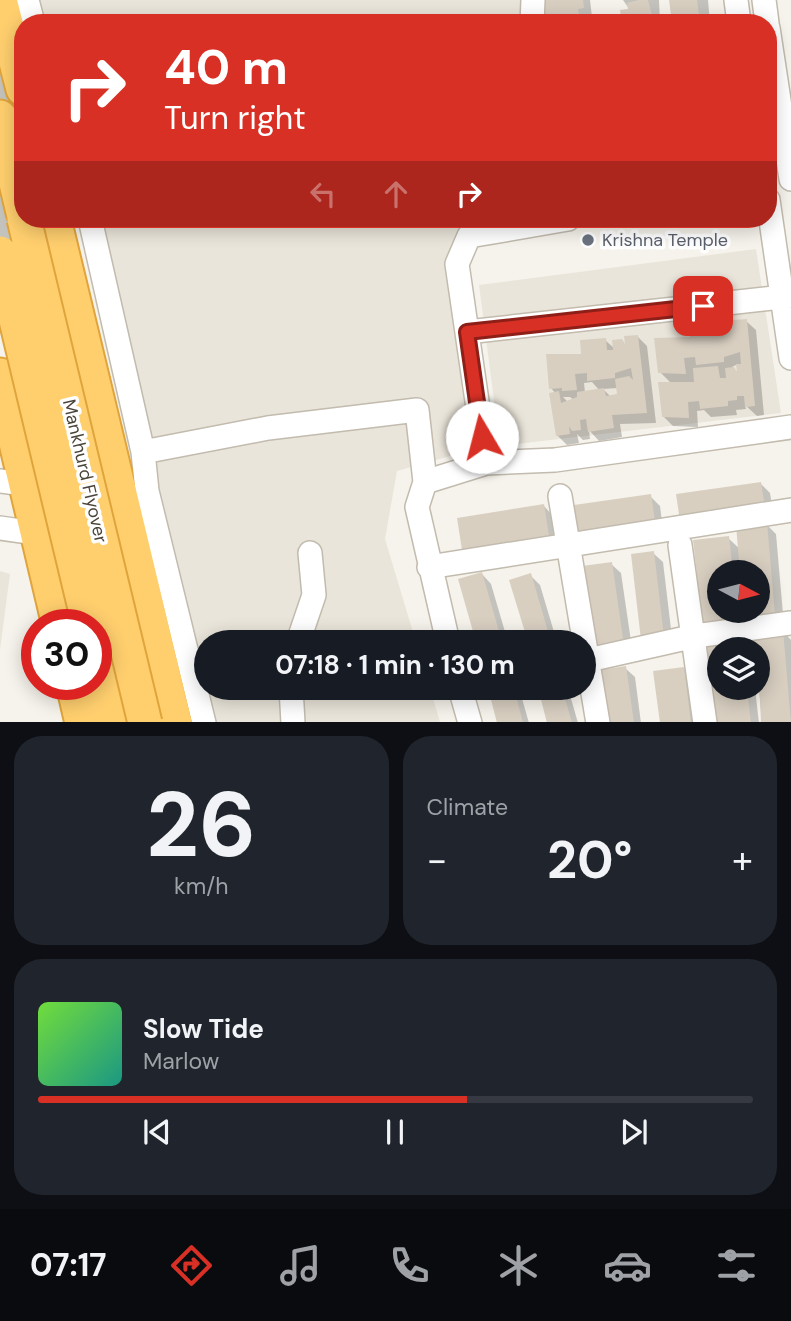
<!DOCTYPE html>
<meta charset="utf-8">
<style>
:root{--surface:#171b24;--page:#20242c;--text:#f1f3f6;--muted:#9ea1a6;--line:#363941;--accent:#d93025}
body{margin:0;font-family:"DM Sans",sans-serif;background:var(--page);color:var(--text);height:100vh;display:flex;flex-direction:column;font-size:26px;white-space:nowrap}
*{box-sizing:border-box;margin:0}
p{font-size:23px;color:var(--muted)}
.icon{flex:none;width:38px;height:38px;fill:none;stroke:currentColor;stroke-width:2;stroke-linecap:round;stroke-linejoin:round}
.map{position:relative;height:722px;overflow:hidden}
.drawer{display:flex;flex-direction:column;gap:14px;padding:14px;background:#0d0f14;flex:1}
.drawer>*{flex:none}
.top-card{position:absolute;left:14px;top:14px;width:763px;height:214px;border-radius:28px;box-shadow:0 4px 18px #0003;background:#d93025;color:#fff;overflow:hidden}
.needle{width:46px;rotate:97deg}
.controls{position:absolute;left:707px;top:560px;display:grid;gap:14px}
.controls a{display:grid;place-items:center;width:63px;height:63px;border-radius:50%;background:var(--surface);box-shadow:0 4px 18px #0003;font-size:35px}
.speed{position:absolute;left:21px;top:609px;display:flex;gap:14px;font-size:35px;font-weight:700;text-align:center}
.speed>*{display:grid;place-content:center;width:91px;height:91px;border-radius:50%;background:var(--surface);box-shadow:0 4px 18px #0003;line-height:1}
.speed .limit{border:10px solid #d22;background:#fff;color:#111}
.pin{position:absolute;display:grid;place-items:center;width:60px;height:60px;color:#fff;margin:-30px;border-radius:14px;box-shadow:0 4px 10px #0006}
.me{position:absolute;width:77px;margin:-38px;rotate:352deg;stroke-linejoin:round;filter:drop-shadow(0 0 5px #0008)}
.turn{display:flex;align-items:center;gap:24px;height:147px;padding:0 35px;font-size:32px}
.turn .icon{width:91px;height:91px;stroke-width:2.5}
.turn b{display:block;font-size:49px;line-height:60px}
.lanes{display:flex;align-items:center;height:66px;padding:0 35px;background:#0003;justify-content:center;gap:35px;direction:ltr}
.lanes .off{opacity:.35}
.big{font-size:52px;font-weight:700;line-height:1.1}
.drawer .tile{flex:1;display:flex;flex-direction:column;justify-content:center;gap:10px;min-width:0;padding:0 24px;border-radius:28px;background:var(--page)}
.drawer .dial{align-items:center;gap:0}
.dial b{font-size:91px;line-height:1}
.song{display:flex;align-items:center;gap:21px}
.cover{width:84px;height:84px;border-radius:10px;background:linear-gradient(135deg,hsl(100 70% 55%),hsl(170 70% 35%))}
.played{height:7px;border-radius:4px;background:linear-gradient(90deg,var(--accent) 60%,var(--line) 60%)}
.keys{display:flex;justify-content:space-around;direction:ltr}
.heat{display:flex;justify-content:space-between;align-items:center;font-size:38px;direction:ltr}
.drawer .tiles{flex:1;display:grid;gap:14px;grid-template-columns:1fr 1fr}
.tile:last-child{grid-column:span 2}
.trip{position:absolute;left:194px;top:630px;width:402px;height:70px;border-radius:35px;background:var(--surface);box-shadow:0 4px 18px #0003;font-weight:700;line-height:70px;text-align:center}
.menu{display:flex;height:112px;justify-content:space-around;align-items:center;background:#090b0e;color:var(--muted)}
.menu .icon{width:49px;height:49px}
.menu .current{color:var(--accent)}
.menu b{font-size:32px;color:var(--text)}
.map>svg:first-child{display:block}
</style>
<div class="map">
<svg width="791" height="723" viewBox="0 0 791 723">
<rect width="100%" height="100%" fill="#f6f3ec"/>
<!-- residential -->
<path fill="#eae5da" d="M30,0H529L525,23H40Z
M83,219H484L463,263L475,449L397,471L385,539L416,642H206V688H430L440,722H194Z
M756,249L781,413L500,446L479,285Z
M0,571L10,574L0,650Z"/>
<!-- shadow -->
<path fill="#0003" fill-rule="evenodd" d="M541,0H590L592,17L587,18L591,23H545Z
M623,0H659L660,23H623L630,10Z
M671,0H708L710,23H674Z
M0,46L23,143V219L0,289Z
M579,219H599L581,222Z
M746,321L756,330L764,415L757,416L745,405L746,409L736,410L737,415L711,417L704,410L697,411L698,427L673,426L663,416L671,383L660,372L692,339L714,323L724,333L730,325L735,330ZM738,364L739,374L732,367Z
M638,337L647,346L656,423L620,424L622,437L599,441L589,430L590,439L583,440L577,434L579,443L567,445L557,435L556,394L551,388L583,355L605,340L615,349L627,346ZM592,382L600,391L585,393L584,383ZM618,388L619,396L611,397L603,389ZM563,397H570L574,400L568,402Z
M761,484L770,493L774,517L682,520Z
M650,496L660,506L663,530L572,533Z
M544,506L553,516L558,545L473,559L464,549Z
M766,524L776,534L784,625L715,638L695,542L728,538L740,549ZM719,572H758V611H719Z
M653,553L663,562L673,646L643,639Z
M611,564L621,573L633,655L597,649Z
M482,574L491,584L508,642H478L460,580Z
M530,575L540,585L557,642H530L511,581Z
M783,631L791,640V723H762L754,634Z
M741,641L749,649H719V688H755L759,723H717L708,645Z
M625,668L635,677L641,723H608Z
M684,669L693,679L699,723H661Z
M490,688H519L529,723H499Z
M540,688H568L578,723H549Z"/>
<!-- building -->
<path fill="#d8cfc1" d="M540,0H583L584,8L578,9L579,15L585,14L586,23H543Z
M639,0H648L654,23H622L620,10L628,9L627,3Z
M669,0H697L700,23H672Z
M747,319L755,406L745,407L744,396H737V400L728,401V406L700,409L699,401L688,402L689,418L662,417L658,382H694L693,368L718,366L720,378H726L725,368L734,367L737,372L736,364H741L740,352L724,357V362L696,365L695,357L684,358L686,374L658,373L654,338L690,337L689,324L715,322L716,334H722L721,324L730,323L733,328V320Z
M638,335L647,413L612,415L614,428L588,432L586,419L580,420L581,430L572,431L569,426L570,434L556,436L549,393L559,391L561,403L577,397V392L604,388L606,396L617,394L615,379L629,376L633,380L631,368L615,373V378L587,381V373L575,374L577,390L562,391V388L549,389L546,354H581L580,340L606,338L607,350H613L612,340L622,339L625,344L624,336Z
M761,482L765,508L680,521L676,494Z
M651,494L655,521L570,534L567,506Z
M544,504L549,536L462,550L457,518Z
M767,522L775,616L744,619V611H758V572H740L736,525Z
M729,536L733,572H719V611H737L739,625L703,629L693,540Z
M654,551L664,637L641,640L631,554Z
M612,562L624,646L595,650L582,566Z
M482,572L502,642H476L458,579Z
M531,573L551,642H528L509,580Z
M783,630L791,723H761L758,649H754L752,633Z
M741,639L743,649H719V688H747L751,723H715L706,643Z
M626,666L634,723H606L599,670Z
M684,667L691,723H660L653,671Z
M488,688H514L523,723H497Z
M538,688H562L572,723H547Z"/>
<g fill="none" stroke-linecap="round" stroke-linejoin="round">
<!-- minor casing -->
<g stroke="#c2bbae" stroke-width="26">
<path id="minor" d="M27,0L33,23
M736,0L739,23
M764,0L767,23
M532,23L533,0
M768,28L791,179
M768,200L791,358
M90,219L143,452L147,491L204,723
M467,332L791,296
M143,452L268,428L417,410L425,482
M486,463L457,264L469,236L568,219
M0,481L39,486
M560,496L598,723
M0,528L49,535
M680,545L705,723
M429,567L791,510
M298,642L314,595L310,553
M448,642L417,507L425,482L486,463L555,460L791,427
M584,661L695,636L791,623
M291,688L293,723
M460,688L470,723"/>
</g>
<!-- highway casing -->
<g stroke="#e0a43c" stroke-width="37">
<path id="highway" d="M0,0L23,89
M0,117L23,212
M54,219L175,723
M0,375L59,625
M96,654L113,723
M73,684L82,723"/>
</g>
<!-- minor -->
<use href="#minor" stroke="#fff" stroke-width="23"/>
<!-- highway -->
<use href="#highway" stroke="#ffcf6e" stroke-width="33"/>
<!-- rail -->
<path stroke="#9a9a9a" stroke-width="5" stroke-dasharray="9 9" stroke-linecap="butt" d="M54,387L136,723
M43,390L81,543"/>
<!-- highway-bridge casing -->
<g stroke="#e0a43c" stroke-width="37" stroke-linecap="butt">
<path id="highway-bridge" d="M24,219L145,723
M0,253L89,625"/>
</g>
<!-- highway-bridge -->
<use href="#highway-bridge" stroke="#ffcf6e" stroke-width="33"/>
</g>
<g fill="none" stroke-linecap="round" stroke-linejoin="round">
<!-- route casing -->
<g stroke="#8d1f18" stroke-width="18">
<path id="route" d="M482,437L467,332L703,306"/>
</g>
<!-- route -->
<use href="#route" stroke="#d93025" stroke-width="12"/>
</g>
<!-- markers -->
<circle fill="#6b7280" stroke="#fff" stroke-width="2.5" cx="588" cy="240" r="7"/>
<g text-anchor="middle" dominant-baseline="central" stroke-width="7" stroke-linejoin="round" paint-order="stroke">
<!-- worship labels -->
<g font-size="18" fill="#5b616d" stroke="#fff" text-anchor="start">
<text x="602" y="240">Krishna Temple</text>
</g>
<!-- street labels -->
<g font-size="18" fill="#4b4439" stroke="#fff">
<text transform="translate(85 471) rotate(77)">Mankhurd Flyover</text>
</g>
</g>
</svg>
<div class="controls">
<a><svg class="needle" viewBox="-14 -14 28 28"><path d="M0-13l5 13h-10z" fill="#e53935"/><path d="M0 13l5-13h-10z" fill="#9ea1a6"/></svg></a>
<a><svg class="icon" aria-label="layers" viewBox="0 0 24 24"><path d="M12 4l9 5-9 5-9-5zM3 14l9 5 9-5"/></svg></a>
</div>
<div class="speed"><div class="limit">30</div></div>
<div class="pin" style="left:703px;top:306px;background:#d93025"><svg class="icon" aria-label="arrive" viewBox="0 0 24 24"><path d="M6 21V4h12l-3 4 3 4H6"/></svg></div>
<svg class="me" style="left:482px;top:437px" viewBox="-20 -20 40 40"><circle r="19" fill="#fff"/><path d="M0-13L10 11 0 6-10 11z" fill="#d93025"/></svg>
<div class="trip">07:18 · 1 min · 130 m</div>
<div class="top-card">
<div class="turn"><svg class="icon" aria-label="right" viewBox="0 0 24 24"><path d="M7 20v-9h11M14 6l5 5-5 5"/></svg><div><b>40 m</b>Turn right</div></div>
<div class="lanes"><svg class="icon off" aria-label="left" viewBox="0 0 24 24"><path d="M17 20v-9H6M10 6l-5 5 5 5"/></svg><svg class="icon off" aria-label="ahead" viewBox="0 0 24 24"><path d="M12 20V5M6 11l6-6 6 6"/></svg><svg class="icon" aria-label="right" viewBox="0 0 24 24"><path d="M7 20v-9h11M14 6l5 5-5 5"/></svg></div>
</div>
</div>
<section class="drawer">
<div class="tiles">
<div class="tile dial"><b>26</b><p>km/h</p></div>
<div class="tile"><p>Climate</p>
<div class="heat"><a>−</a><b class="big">20°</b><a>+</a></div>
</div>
<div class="tile">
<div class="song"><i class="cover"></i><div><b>Slow Tide</b><p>Marlow</p></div></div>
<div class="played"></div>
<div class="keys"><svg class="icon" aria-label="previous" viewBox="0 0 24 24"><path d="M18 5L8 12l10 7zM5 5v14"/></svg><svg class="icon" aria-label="pause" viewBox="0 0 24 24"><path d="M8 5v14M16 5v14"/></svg><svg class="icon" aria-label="next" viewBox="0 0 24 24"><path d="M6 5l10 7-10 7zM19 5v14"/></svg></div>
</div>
</div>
</section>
<nav class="menu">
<b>07:17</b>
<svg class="icon current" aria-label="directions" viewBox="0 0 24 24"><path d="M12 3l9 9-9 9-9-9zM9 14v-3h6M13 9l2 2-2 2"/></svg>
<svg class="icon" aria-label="music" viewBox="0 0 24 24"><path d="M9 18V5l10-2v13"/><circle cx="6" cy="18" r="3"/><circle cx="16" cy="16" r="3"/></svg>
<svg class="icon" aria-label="phone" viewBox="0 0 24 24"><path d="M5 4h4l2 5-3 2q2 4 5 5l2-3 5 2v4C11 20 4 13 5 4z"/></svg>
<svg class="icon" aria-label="climate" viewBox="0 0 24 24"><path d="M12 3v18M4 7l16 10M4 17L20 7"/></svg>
<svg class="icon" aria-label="car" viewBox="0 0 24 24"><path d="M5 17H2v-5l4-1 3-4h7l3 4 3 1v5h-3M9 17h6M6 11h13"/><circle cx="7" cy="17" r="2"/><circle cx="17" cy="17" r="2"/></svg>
<svg class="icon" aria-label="filters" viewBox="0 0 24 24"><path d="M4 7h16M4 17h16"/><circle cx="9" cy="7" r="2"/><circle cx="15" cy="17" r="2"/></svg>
</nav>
